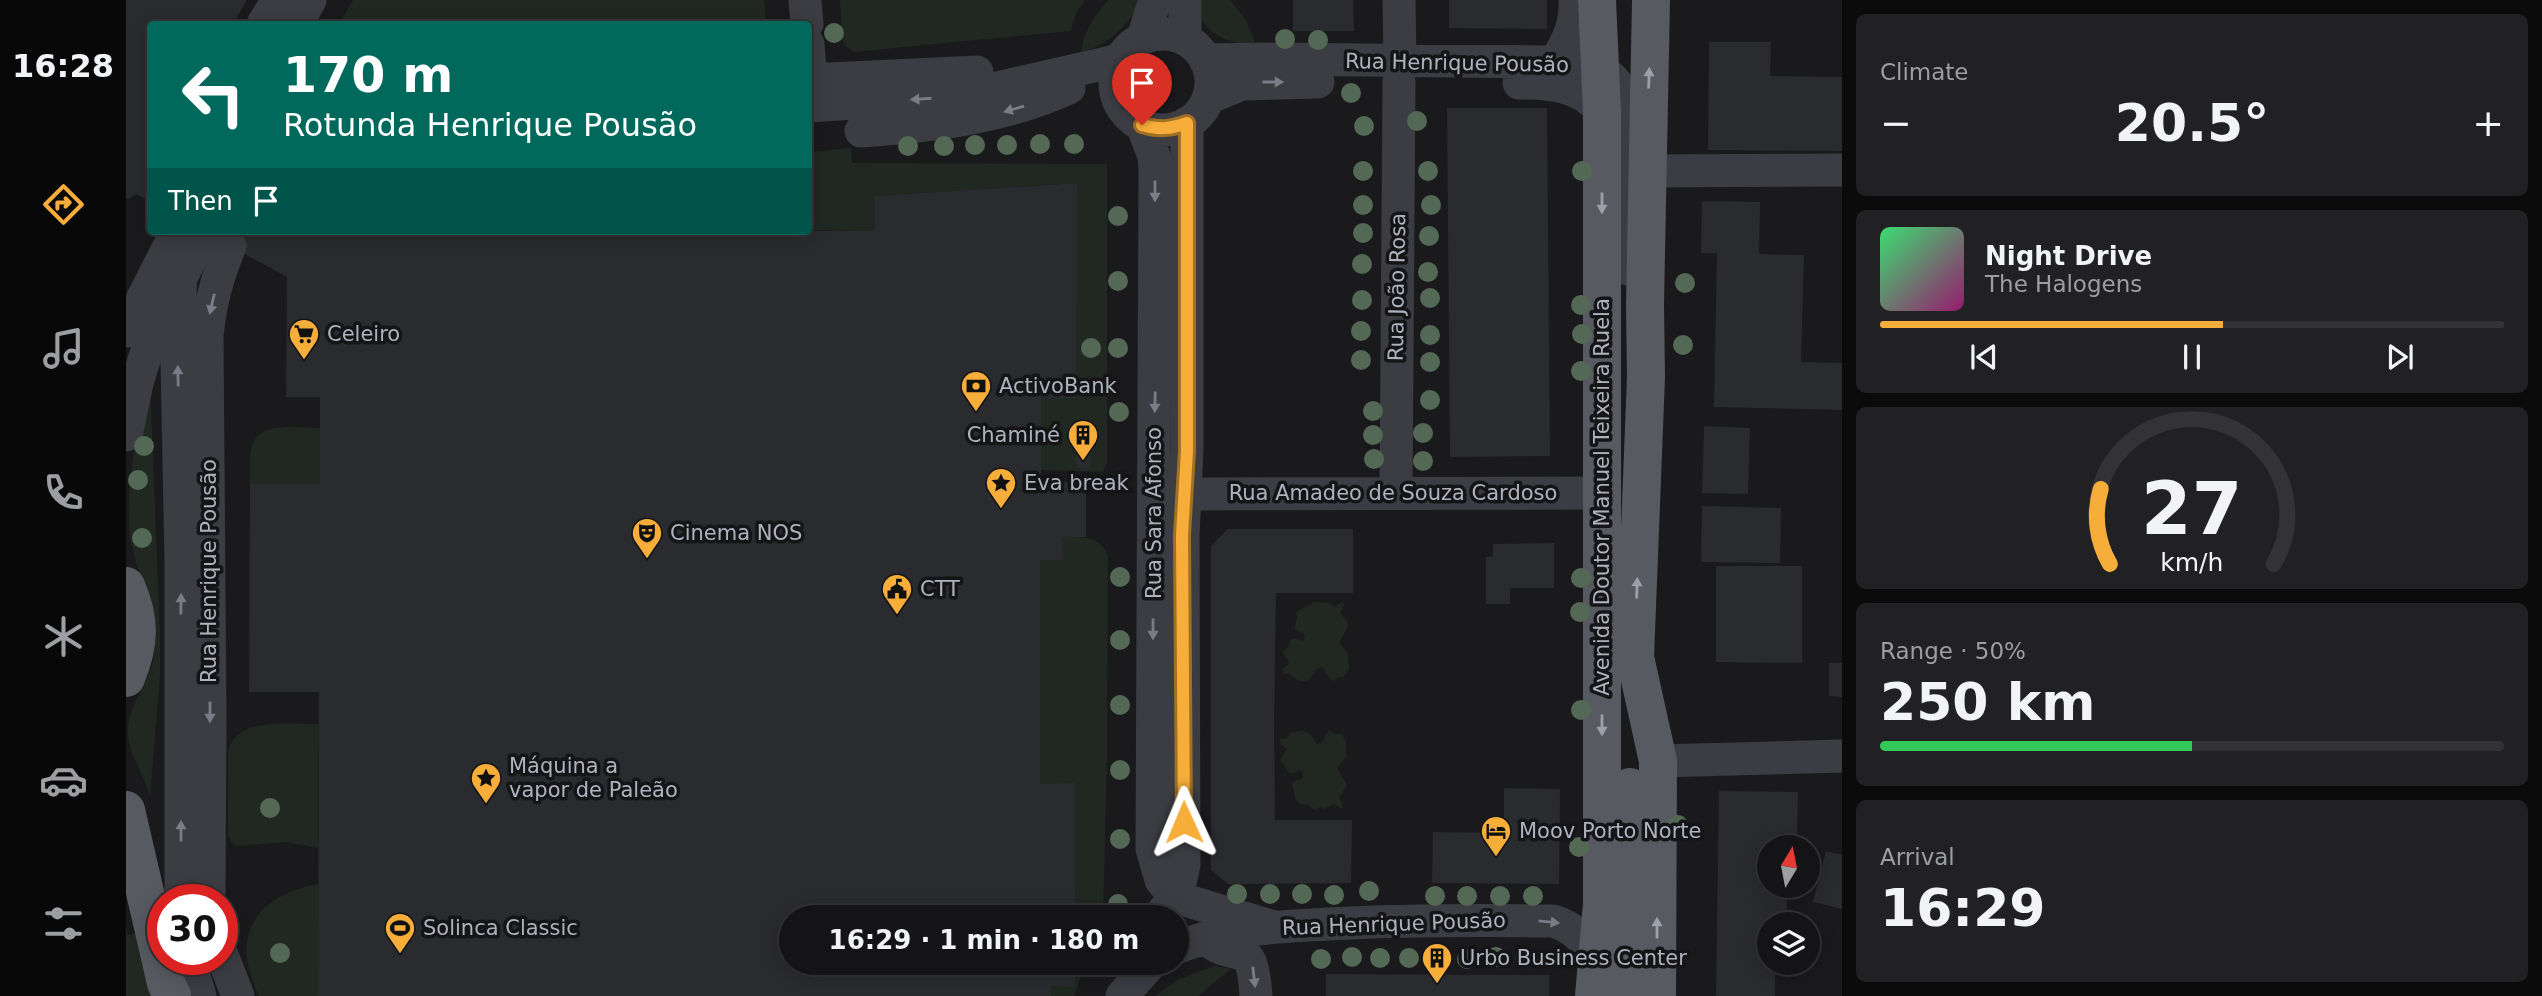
<!DOCTYPE html>
<meta charset="utf-8">
<style>
:root{--surface:#141416;--page:#212123;--text:#f1f3f6;--muted:#9d9ea1;--line:#333335;--accent:#f6ad39}
body{margin:0;font-family:"DejaVu Sans",sans-serif;background:var(--page);color:var(--text);height:100vh;display:flex;flex-direction:column;font-size:26px;white-space:nowrap}
*{box-sizing:border-box;margin:0}
p{font-size:23px;color:var(--muted)}
.icon{flex:none;width:38px;height:38px;fill:none;stroke:currentColor;stroke-width:2;stroke-linecap:round;stroke-linejoin:round}
.map{position:relative;flex:1;overflow:hidden}
.drawer{display:flex;flex-direction:column;gap:14px;padding:14px;background:#0b0b0c;width:700px}
.drawer>*{flex:none}
.hud{position:absolute;left:21px;top:21px;width:665px;height:214px;border-radius:7px;box-shadow:0 4px 18px #0003,0 0 0 2px var(--line);background:#00695c;color:#fff;overflow:hidden}
.needle{width:46px;rotate:10deg}
.controls{position:absolute;left:1631px;top:835px;display:grid;gap:14px}
.controls a{display:grid;place-items:center;width:63px;height:63px;border-radius:50%;background:var(--surface);box-shadow:0 4px 18px #0003,0 0 0 2px var(--line);font-size:35px}
.speed{position:absolute;left:21px;top:884px;display:flex;gap:14px;font-size:35px;font-weight:700;text-align:center}
.speed>*{display:grid;place-content:center;width:91px;height:91px;border-radius:50%;background:var(--surface);box-shadow:0 4px 18px #0003,0 0 0 2px var(--line);line-height:1}
.speed .limit{border:10px solid #d22;background:#fff;color:#111}
.pin{position:absolute;display:grid;place-items:center;width:60px;height:60px;color:#fff;margin:-72px -30px;border-radius:50% 50% 50% 0;rotate:-45deg;box-shadow:0 0 7px #0007}
.pin .icon{rotate:45deg}
.me{position:absolute;width:77px;margin:-38px;rotate:359deg;stroke-linejoin:round;filter:drop-shadow(0 0 5px #0008)}
.turn{display:flex;align-items:center;gap:24px;height:147px;padding:0 21px;font-size:32px}
.turn .icon{width:91px;height:91px;stroke-width:2.5}
.turn b{display:block;font-size:49px;line-height:60px}
.then{display:flex;align-items:center;height:66px;padding:0 21px;background:#0003;gap:14px;font-size:26px}
.big{font-size:52px;font-weight:800;line-height:1.1}
.drawer .card{flex:1;display:flex;flex-direction:column;justify-content:center;gap:10px;min-width:0;padding:0 24px;border-radius:10px;background:var(--page)}
.drawer .dial{align-items:center;gap:0}
.dial svg{height:182px;overflow:visible;fill:none;stroke:var(--line);stroke-width:7;stroke-linecap:round;text-anchor:middle}
.dial text{fill:var(--text);stroke:none}
.song{display:flex;align-items:center;gap:21px}
.cover{width:84px;height:84px;border-radius:10px;background:linear-gradient(135deg,hsl(140 70% 55%),hsl(320 70% 35%))}
.played{height:7px;border-radius:4px;background:linear-gradient(90deg,var(--accent) 55%,var(--line) 55%)}
.keys{display:flex;justify-content:space-around;direction:ltr}
.heat{display:flex;justify-content:space-between;align-items:center;font-size:38px;direction:ltr}
.charge{height:10px;border-radius:5px;background:linear-gradient(90deg,#34c759 50%,var(--line) 0)}
.trip{position:absolute;left:653px;top:905px;width:410px;height:70px;border-radius:35px;background:var(--surface);box-shadow:0 4px 18px #0003,0 0 0 2px var(--line);font-weight:800;line-height:70px;text-align:center}
main{display:flex;flex:1;min-height:0}
.dock{display:flex;flex-direction:column;width:126px;justify-content:space-around;align-items:center;background:#080809;color:var(--muted)}
.dock .icon{width:49px;height:49px}
.dock .selected{color:var(--accent)}
.dock b{font-size:32px;color:var(--text)}
.map>svg:first-child{display:block}
</style>
<main>
<nav class="dock">
<b>16:28</b>
<svg class="icon selected" aria-label="directions" viewBox="0 0 24 24"><path d="M12 3l9 9-9 9-9-9zM9 14v-3h6M13 9l2 2-2 2"/></svg>
<svg class="icon" aria-label="music" viewBox="0 0 24 24"><path d="M9 18V5l10-2v13"/><circle cx="6" cy="18" r="3"/><circle cx="16" cy="16" r="3"/></svg>
<svg class="icon" aria-label="phone" viewBox="0 0 24 24"><path d="M5 4h4l2 5-3 2q2 4 5 5l2-3 5 2v4C11 20 4 13 5 4z"/></svg>
<svg class="icon" aria-label="climate" viewBox="0 0 24 24"><path d="M12 3v18M4 7l16 10M4 17L20 7"/></svg>
<svg class="icon" aria-label="car" viewBox="0 0 24 24"><path d="M5 17H2v-5l4-1 3-4h7l3 4 3 1v5h-3M9 17h6M6 11h13"/><circle cx="7" cy="17" r="2"/><circle cx="17" cy="17" r="2"/></svg>
<svg class="icon" aria-label="filters" viewBox="0 0 24 24"><path d="M4 7h16M4 17h16"/><circle cx="9" cy="7" r="2"/><circle cx="15" cy="17" r="2"/></svg>
</nav>
<div class="map">
<svg width="1716" height="996" viewBox="0 0 1716 996">
<rect width="100%" height="100%" fill="#1a1a1d"/>
<!-- green -->
<path fill="#202821" d="M227,0H638L640,24H213Z
M714,0H959L950,13L944,31L727,52L717,43Z
M983,0H1015C1005,23 981,47 955,52C958,32 968,14 983,0Z
M1067,0H1104L1120,20L1130,45C1097,43 1077,33 1067,0Z
M725,148L726,163L981,164V462L977,472L915,470V398H950V183L749,196L748,231L683,230L682,152Z
M24,384L34,634V675L24,796C18,774 2,754 2,731C2,702 28,680 28,650C28,611 11,574 4,536C0,484 9,433 24,384Z
M194,428V484H124C124,472 123,460 125,449C130,420 172,428 194,428Z
M936,537C956,537 974,535 982,556L981,759L977,917H949V784H914V560H936Z
M1189,602L1203,603L1209,607L1215,602L1219,604L1214,613L1221,621L1222,626L1213,643L1222,654L1223,669L1218,677H1212L1209,681L1204,679L1196,667L1191,669L1183,680C1173,683 1170,679 1163,673L1158,674L1156,669L1162,665L1163,661L1156,652L1162,647L1164,640L1169,638L1177,641L1179,638L1178,634L1168,629L1171,619L1170,612Z
M193,724L192,848L160,842L109,846L102,837V751C112,715 164,725 193,724Z
M1177,730L1184,734L1191,744L1195,743L1203,730L1209,734H1216L1220,742V757L1211,768L1221,785L1213,798L1217,803L1216,809L1208,804L1199,809L1194,807L1188,810L1182,805L1174,804L1169,799L1166,782L1177,778V773L1174,770L1164,774L1154,760L1161,749L1154,743L1155,738L1160,739L1165,733Z
M192,884V996H133C103,936 129,896 192,884Z
M0,926L2,935L10,933L31,996H0Z
M949,963H960L948,996H925V986H949Z
M1089,966L1105,969L1072,996H1029L1053,979Z"/>
<!-- building -->
<path fill="#2a2b2e" d="M0,0H121L107,24H24V202L10,194L0,200Z
M1167,0H1227L1228,31H1167Z
M1323,0H1421V29L1323,28Z
M1583,42H1645L1644,76L1716,77V151L1582,150Z
M1321,108H1421L1424,456L1324,457Z
M951,183L950,398H915V482H960V537H936L937,560H914V784L949,783V917H665V962H949V987L925,986V996H192L193,692H123L124,484H194V397H160L161,277L77,231H748L749,196Z
M1576,201L1634,202L1633,254L1678,255L1675,362L1716,363V410L1588,407L1591,253H1575Z
M1578,426L1624,428L1622,494L1576,493Z
M949 461a8 8 0 1 1 16 0a8 8 0 1 1-16 0Z
M1576,506L1655,508L1654,563L1575,562Z
M1102,529H1227V593H1150L1148,725L1149,820H1226L1225,883L1102,884L1085,870V546Z
M1428,543V588H1384V604H1360V557H1367V544Z
M1590,566H1676V663L1590,662Z
M1703,663H1716V697L1703,696Z
M1378,788L1434,789L1433,884L1306,883L1307,832L1378,833Z
M1593,791L1672,792L1671,847H1643V886H1661V924H1643V962H1649V996H1590Z
M1700,851L1716,855V909L1687,902Z
M1200,974L1423,975V996H1200Z"/>
<g fill="none" stroke-linecap="round" stroke-linejoin="round">
<!-- minor -->
<path stroke="#3b3d42" stroke-width="33" d="M679,0L681,24
M1273,0L1274,62
M137,24L152,0
M171,24L184,0
M989 82a48 48 0 1 1 96 0a48 48 0 1 1-96 0Z
M1017,38L1029,0
M1059,39V0
M682,44L685,80
M1079,60L1145,59L1424,62C1444,63 1477,65 1490,83C1493,87 1495,94 1496,99L1502,269
M1429,62C1442,41 1450,25 1449,0
M682,80L851,72
M1393,83C1425,83 1454,85 1476,111
M1082,98L1116,84L1192,82
M682,106L807,98L862,90L994,60
M1016,125L1028,156L1029,170L1026,849L1035,880L1049,897L1148,927
M735,131C807,126 877,118 943,88
M1521,171L1716,170
M0,331L51,231
M0,435L11,383L24,341L78,231
M1270,493L1273,82
M1059,494L1475,493
M1532,761L1716,756
M55,900V562L51,361L55,274
M83,900L84,716L81,335C84,304 92,274 104,246
M1033,917C1047,900 1055,886 1058,864L1057,535L1061,451V123
M1080,939C1113,966 1126,933 1130,996
M1050,948C1098,928 1152,927 1202,924C1277,920 1352,920 1427,921C1449,927 1459,942 1472,960
M96,955L112,996
M63,959L74,996
M996,996L1026,962"/>
<!-- major -->
<path stroke="#575a61" stroke-width="38" d="M1525,0L1519,305L1520,377L1509,657L1532,761L1531,996
M0,586C15,620 14,644 0,678
M0,810L40,983L46,996
M1468,996L1476,904V111L1471,0"/>
<!-- major-bridge -->
<path stroke="#575a61" stroke-width="38" d="M1500,996L1504,787"/>
</g>
<!-- trees -->
<g fill="#546856">
<circle cx="708" cy="33" r="10"/>
<circle cx="1159" cy="39" r="10"/>
<circle cx="1192" cy="40" r="10"/>
<circle cx="1225" cy="93" r="10"/>
<circle cx="1291" cy="121" r="10"/>
<circle cx="1238" cy="126" r="10"/>
<circle cx="914" cy="144" r="10"/>
<circle cx="948" cy="144" r="10"/>
<circle cx="849" cy="145" r="10"/>
<circle cx="881" cy="145" r="10"/>
<circle cx="782" cy="146" r="10"/>
<circle cx="818" cy="146" r="10"/>
<circle cx="1237" cy="171" r="10"/>
<circle cx="1302" cy="171" r="10"/>
<circle cx="1456" cy="171" r="10"/>
<circle cx="1237" cy="205" r="10"/>
<circle cx="1305" cy="205" r="10"/>
<circle cx="992" cy="216" r="10"/>
<circle cx="1237" cy="233" r="10"/>
<circle cx="1303" cy="236" r="10"/>
<circle cx="1236" cy="264" r="10"/>
<circle cx="1302" cy="272" r="10"/>
<circle cx="992" cy="281" r="10"/>
<circle cx="1559" cy="283" r="10"/>
<circle cx="1304" cy="298" r="10"/>
<circle cx="1236" cy="300" r="10"/>
<circle cx="1455" cy="305" r="10"/>
<circle cx="1235" cy="331" r="10"/>
<circle cx="1456" cy="334" r="10"/>
<circle cx="1304" cy="335" r="10"/>
<circle cx="1557" cy="345" r="10"/>
<circle cx="965" cy="348" r="10"/>
<circle cx="992" cy="348" r="10"/>
<circle cx="1235" cy="360" r="10"/>
<circle cx="1304" cy="362" r="10"/>
<circle cx="1455" cy="371" r="10"/>
<circle cx="1304" cy="400" r="10"/>
<circle cx="1247" cy="411" r="10"/>
<circle cx="993" cy="412" r="10"/>
<circle cx="1297" cy="433" r="10"/>
<circle cx="1247" cy="435" r="10"/>
<circle cx="18" cy="446" r="10"/>
<circle cx="1248" cy="459" r="10"/>
<circle cx="1297" cy="461" r="10"/>
<circle cx="12" cy="480" r="10"/>
<circle cx="16" cy="538" r="10"/>
<circle cx="994" cy="577" r="10"/>
<circle cx="1455" cy="578" r="10"/>
<circle cx="1454" cy="612" r="10"/>
<circle cx="994" cy="640" r="10"/>
<circle cx="994" cy="705" r="10"/>
<circle cx="1455" cy="710" r="10"/>
<circle cx="994" cy="770" r="10"/>
<circle cx="144" cy="808" r="10"/>
<circle cx="1552" cy="825" r="10"/>
<circle cx="994" cy="839" r="10"/>
<circle cx="1453" cy="847" r="10"/>
<circle cx="1243" cy="891" r="10"/>
<circle cx="1111" cy="894" r="10"/>
<circle cx="1144" cy="894" r="10"/>
<circle cx="1176" cy="894" r="10"/>
<circle cx="1208" cy="895" r="10"/>
<circle cx="1309" cy="896" r="10"/>
<circle cx="1341" cy="896" r="10"/>
<circle cx="1374" cy="896" r="10"/>
<circle cx="1407" cy="896" r="10"/>
<circle cx="992" cy="904" r="10"/>
<circle cx="154" cy="953" r="10"/>
<circle cx="1226" cy="957" r="10"/>
<circle cx="1370" cy="957" r="10"/>
<circle cx="1254" cy="958" r="10"/>
<circle cx="1283" cy="958" r="10"/>
<circle cx="1311" cy="958" r="10"/>
<circle cx="1399" cy="958" r="10"/>
<circle cx="1195" cy="959" r="10"/>
<circle cx="1341" cy="959" r="10"/>
</g>
<!-- one-way arrows -->
<defs><path id="oneway-solid" d="M-6-.8H1V-3.2L6.5 0L1 3.2V.8H-6Z" transform="scale(1.75)"/></defs>
<g fill="#9ca0aa">
<use href="#oneway-solid" transform="translate(1523 78) rotate(-88)"/>
<use href="#oneway-solid" transform="translate(1476 203) rotate(90)"/>
<use href="#oneway-solid" transform="translate(1511 588) rotate(-88)"/>
<use href="#oneway-solid" transform="translate(1476 725) rotate(90)"/>
<use href="#oneway-solid" transform="translate(1531 928) rotate(-90)"/>
</g>
<g fill="#7a7d85">
<use href="#oneway-solid" transform="translate(1147 82)"/>
<use href="#oneway-solid" transform="translate(795 99) rotate(176)"/>
<use href="#oneway-solid" transform="translate(888 109) rotate(164)"/>
<use href="#oneway-solid" transform="translate(1029 191) rotate(90)"/>
<use href="#oneway-solid" transform="translate(86 304) rotate(103)"/>
<use href="#oneway-solid" transform="translate(52 376) rotate(-91)"/>
<use href="#oneway-solid" transform="translate(1029 402) rotate(91)"/>
<use href="#oneway-solid" transform="translate(55 604) rotate(-89)"/>
<use href="#oneway-solid" transform="translate(1027 629) rotate(90)"/>
<use href="#oneway-solid" transform="translate(84 712) rotate(90)"/>
<use href="#oneway-solid" transform="translate(55 831) rotate(-90)"/>
<use href="#oneway-solid" transform="translate(1423 922) rotate(6)"/>
<use href="#oneway-solid" transform="translate(1128 977) rotate(83)"/>
</g>
<g fill="none" stroke-linecap="round" stroke-linejoin="round">
<!-- route casing -->
<g stroke="#a07025" stroke-width="18">
<path id="route" d="M1016,125C1033,130 1044,129 1061,123V451L1056,535L1058,822"/>
</g>
<!-- route -->
<use href="#route" stroke="#f6ad39" stroke-width="12"/>
</g>
<!-- icons -->
<defs>
<g id="supermarket-pin" transform="scale(1.575)"><path d="M0 17L-7.5 6A9.5 9.5 0 1 1 7.5 6Z" fill="#f6ad39" stroke="#151518"/><path d="M-6-5.5h2.5l.6 2H6L4.5 2H-2.5L-4.4-4H-6ZM-1.5 3.2a1.3 1.3 0 1 0 .1 0ZM3 3.2a1.3 1.3 0 1 0 .1 0Z" fill="#111"/></g>
<g id="bank-pin" transform="scale(1.575)"><path d="M0 17L-7.5 6A9.5 9.5 0 1 1 7.5 6Z" fill="#f6ad39" stroke="#151518"/><path d="M-6-4H6V4H-6ZM0-2.3a2.3 2.3 0 1 0 0 4.6a2.3 2.3 0 1 0 0-4.6Z" fill="#111"/></g>
<g id="building-pin" transform="scale(1.575)"><path d="M0 17L-7.5 6A9.5 9.5 0 1 1 7.5 6Z" fill="#f6ad39" stroke="#151518"/><path d="M-4-6H4V6H1V3H-1V6H-4ZM-2.5-4.3h1.7v1.8h-1.7ZM.8-4.3h1.7v1.8H.8ZM-2.5-1h1.7V.8h-1.7ZM.8-1h1.7V.8H.8Z" fill="#111"/></g>
<g id="sight-pin" transform="scale(1.575)"><path d="M0 17L-7.5 6A9.5 9.5 0 1 1 7.5 6Z" fill="#f6ad39" stroke="#151518"/><path d="M0-6L1.8-2.2L6-1.7L2.9 1.2L3.7 5.4L0 3.3L-3.7 5.4L-2.9 1.2L-6-1.7L-1.8-2.2Z" fill="#111"/></g>
<g id="theatre-pin" transform="scale(1.575)"><path d="M0 17L-7.5 6A9.5 9.5 0 1 1 7.5 6Z" fill="#f6ad39" stroke="#151518"/><path d="M-5-5.5Q0-4 5-5.5V0Q5 5 0 6Q-5 5-5 0ZM-3.3-2.5H-1v1.5H-3.3ZM1-2.5H3.3v1.5H1ZM-2.8 1Q0 5.5 2.8 1Z" fill="#111"/></g>
<g id="civic-pin" transform="scale(1.575)"><path d="M0 17L-7.5 6A9.5 9.5 0 1 1 7.5 6Z" fill="#f6ad39" stroke="#151518"/><path d="M-.6-6.5H3V-4.5H.6V-3L4-1V1h2V6H-6V1h2V-1L-.6-3ZM-1.2 2.5V6h2.4V2.5Z" fill="#111"/></g>
<g id="hotel-pin" transform="scale(1.575)"><path d="M0 17L-7.5 6A9.5 9.5 0 1 1 7.5 6Z" fill="#f6ad39" stroke="#151518"/><path d="M-6-4.5h1.5V1H6V5H4.5V3h-9V5H-6ZM-4 0a1.8 1.8 0 1 1 3.6 0ZM.5 0V-2.5h3Q6-2.5 6 0Z" fill="#111"/></g>
<g id="stadium-pin" transform="scale(1.575)"><path d="M0 17L-7.5 6A9.5 9.5 0 1 1 7.5 6Z" fill="#f6ad39" stroke="#151518"/><path d="M0-5a6.5 5 0 1 0 0 10a6.5 5 0 1 0 0-10ZM-3.5-1.8h7v3.6h-7Z" fill="#111"/></g>
</defs>
<g fill-rule="evenodd">
<use href="#supermarket-pin" x="178" y="334"/>
<use href="#bank-pin" x="850" y="386"/>
<use href="#building-pin" x="957" y="435"/>
<use href="#sight-pin" x="875" y="483"/>
<use href="#theatre-pin" x="521" y="533"/>
<use href="#civic-pin" x="771" y="589"/>
<use href="#sight-pin" x="360" y="778"/>
<use href="#hotel-pin" x="1370" y="831"/>
<use href="#stadium-pin" x="274" y="928"/>
<use href="#building-pin" x="1311" y="958"/>
</g>
<g text-anchor="middle" dominant-baseline="central" stroke-width="7" stroke-linejoin="round" paint-order="stroke">
<!-- street labels -->
<g font-size="21" fill="#adb2bc" stroke="#151518">
<text transform="translate(1331 63) rotate(1)">Rua Henrique Pousão</text>
<text transform="translate(1271 287) rotate(-89)">Rua João Rosa</text>
<text x="1267" y="493">Rua Amadeo de Souza Cardoso</text>
<text transform="translate(1476 497) rotate(-90)">Avenida Doutor Manuel Teixeira Ruela</text>
<text transform="translate(1028 513) rotate(-90)">Rua Sara Afonso</text>
<text transform="translate(83 571) rotate(-90)">Rua Henrique Pousão</text>
<text transform="translate(1268 924) rotate(-2)">Rua Henrique Pousão</text>
</g>
<!-- poi labels -->
<g font-size="21" fill="#adb2bc" stroke="#151518" text-anchor="start">
<text x="201" y="334">Celeiro</text>
<text x="873" y="386">ActivoBank</text>
<text x="934" y="435" text-anchor="end">Chaminé</text>
<text x="898" y="483">Eva break</text>
<text x="544" y="533">Cinema NOS</text>
<text x="794" y="589">CTT</text>
<text x="383" y="766">Máquina a<tspan x="383" dy="24">vapor de Paleão</tspan></text>
<text x="1393" y="831">Moov Porto Norte</text>
<text x="297" y="928">Solinca Classic</text>
<text x="1334" y="958">Urbo Business Center</text>
</g>
</g>
</svg>
<div class="controls">
<a><svg class="needle" viewBox="-14 -14 28 28"><path d="M0-13l5 13h-10z" fill="#e53935"/><path d="M0 13l5-13h-10z" fill="#9d9ea1"/></svg></a>
<a><svg class="icon" aria-label="layers" viewBox="0 0 24 24"><path d="M12 4l9 5-9 5-9-5zM3 14l9 5 9-5"/></svg></a>
</div>
<div class="speed"><div class="limit">30</div></div>
<div class="pin" style="left:1016px;top:125px;background:#d93025"><svg class="icon" aria-label="arrive" viewBox="0 0 24 24"><path d="M6 21V4h12l-3 4 3 4H6"/></svg></div>
<svg class="me" style="left:1058px;top:822px" viewBox="-20 -20 40 40"><path d="M0-17L14 15 0 8-14 15z" fill="#f6ad39" stroke="#fff" stroke-width="4"/></svg>
<div class="trip">16:29 · 1 min · 180 m</div>
<div class="hud">
<div class="turn"><svg class="icon" aria-label="left" viewBox="0 0 24 24"><path d="M17 20v-9H6M10 6l-5 5 5 5"/></svg><div><b>170 m</b>Rotunda Henrique Pousão</div></div>
<div class="then">Then<svg class="icon" aria-label="arrive" viewBox="0 0 24 24"><path d="M6 21V4h12l-3 4 3 4H6"/></svg></div>
</div>
</div>
<section class="drawer">
<div class="card"><p>Climate</p>
<div class="heat"><a>−</a><b class="big">20.5°</b><a>+</a></div>
</div>
<div class="card">
<div class="song"><i class="cover"></i><div><b>Night Drive</b><p>The Halogens</p></div></div>
<div class="played"></div>
<div class="keys"><svg class="icon" aria-label="previous" viewBox="0 0 24 24"><path d="M18 5L8 12l10 7zM5 5v14"/></svg><svg class="icon" aria-label="pause" viewBox="0 0 24 24"><path d="M8 5v14M16 5v14"/></svg><svg class="icon" aria-label="next" viewBox="0 0 24 24"><path d="M6 5l10 7-10 7zM19 5v14"/></svg></div>
</div>
<div class="card dial"><svg viewBox="0 0 100 80">
<path d="M14 69A42 42 0 1 1 86 69"/>
<path d="M14 69A42 42 0 0 1 10 36" stroke="#f6ad39"/>
<text x="50" y="56" font-size="32" font-weight="700">27</text>
<text x="50" y="72" font-size="11">km/h</text>
</svg></div>
<div class="card"><p>Range · 50%</p><b class="big">250 km</b><div class="charge"></div></div>
<div class="card"><p>Arrival</p><b class="big">16:29</b></div>
</section>
</main>
